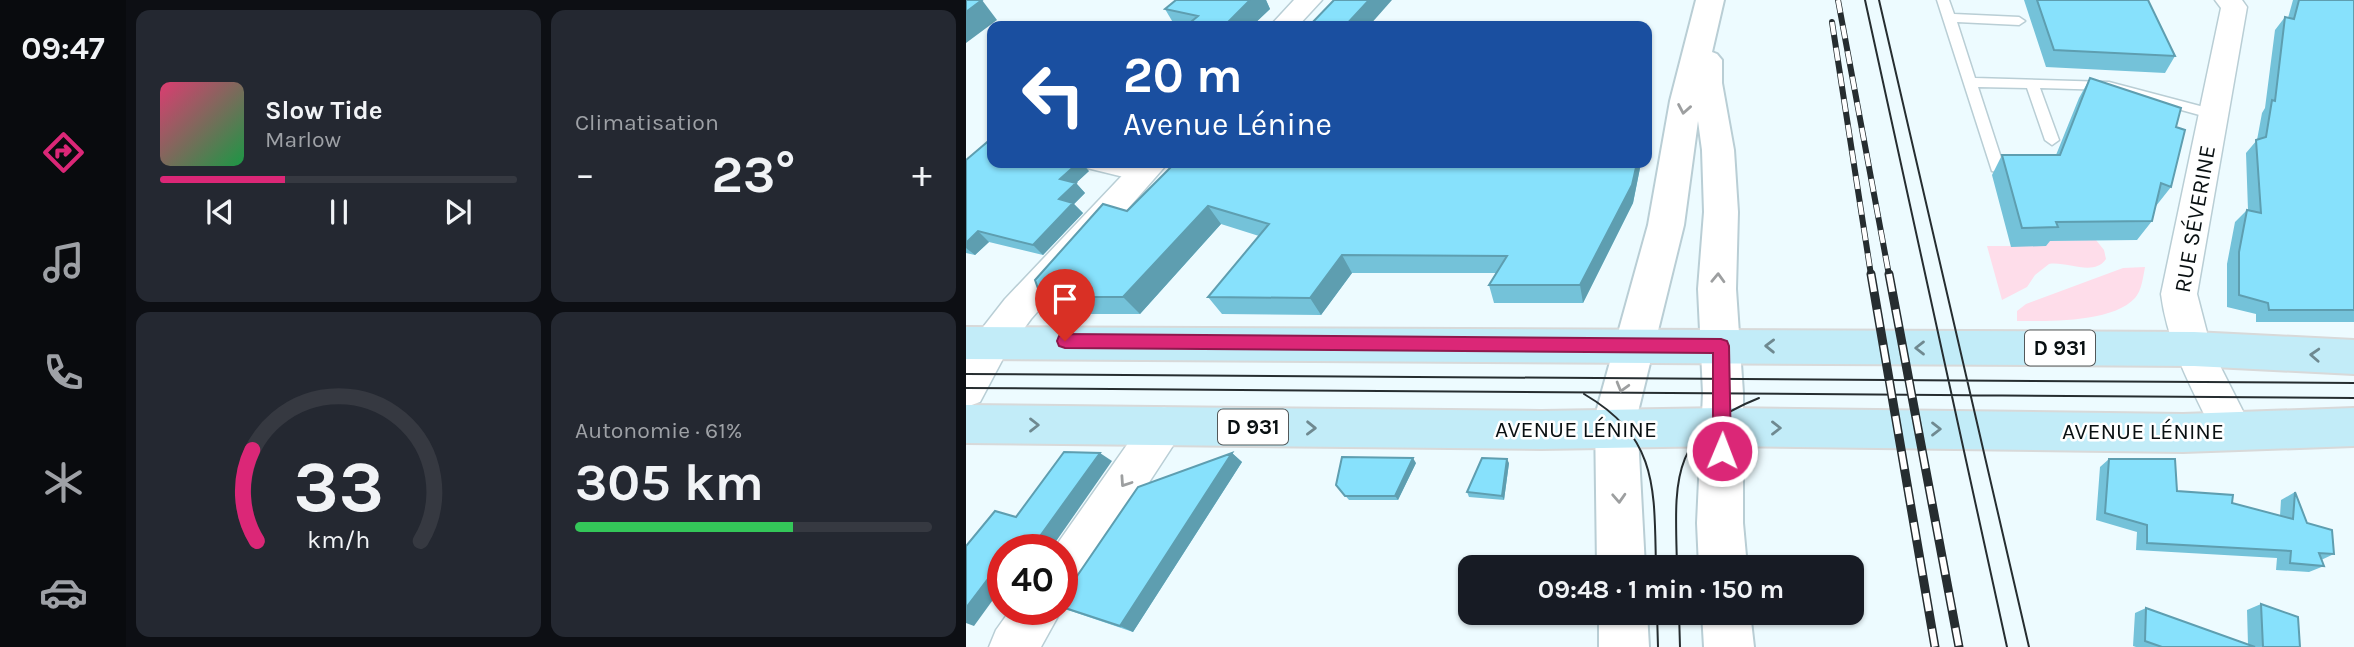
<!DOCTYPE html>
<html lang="fr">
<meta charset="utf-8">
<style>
:root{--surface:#171b24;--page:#242831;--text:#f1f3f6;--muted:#9ea1a6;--line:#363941;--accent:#db2777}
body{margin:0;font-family:Karla,sans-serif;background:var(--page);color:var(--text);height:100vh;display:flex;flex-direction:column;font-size:26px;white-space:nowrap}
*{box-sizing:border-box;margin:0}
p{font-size:23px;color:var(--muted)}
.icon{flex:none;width:38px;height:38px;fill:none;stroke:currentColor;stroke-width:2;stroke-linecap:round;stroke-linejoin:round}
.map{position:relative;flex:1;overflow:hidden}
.sheet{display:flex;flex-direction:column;gap:10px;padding:10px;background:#0d0f14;width:840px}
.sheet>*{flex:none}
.top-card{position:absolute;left:21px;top:21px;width:665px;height:147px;border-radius:14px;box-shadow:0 2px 5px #0004;background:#1a4fa0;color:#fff;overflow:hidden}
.speed{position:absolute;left:21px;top:534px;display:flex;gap:14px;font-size:35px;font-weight:700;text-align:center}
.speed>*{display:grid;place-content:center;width:91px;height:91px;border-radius:50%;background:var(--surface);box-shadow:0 2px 5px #0004;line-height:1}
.speed .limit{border:10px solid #d22;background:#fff;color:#111}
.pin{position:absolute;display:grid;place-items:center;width:60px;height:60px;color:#fff;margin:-72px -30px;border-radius:50% 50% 50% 0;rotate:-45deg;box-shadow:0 0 7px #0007}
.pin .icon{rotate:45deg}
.me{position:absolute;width:77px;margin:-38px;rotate:1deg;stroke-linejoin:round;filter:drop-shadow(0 0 5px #0008)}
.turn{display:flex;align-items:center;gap:24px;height:147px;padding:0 21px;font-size:32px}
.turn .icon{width:91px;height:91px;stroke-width:2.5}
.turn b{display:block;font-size:49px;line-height:60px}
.big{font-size:52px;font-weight:700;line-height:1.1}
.sheet .card{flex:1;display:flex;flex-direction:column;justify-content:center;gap:10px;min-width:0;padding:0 24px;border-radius:14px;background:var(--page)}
.sheet .dial{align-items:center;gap:0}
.dial svg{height:182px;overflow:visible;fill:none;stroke:var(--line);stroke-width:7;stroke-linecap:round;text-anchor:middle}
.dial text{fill:var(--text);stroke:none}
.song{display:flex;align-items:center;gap:21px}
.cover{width:84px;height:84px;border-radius:10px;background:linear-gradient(135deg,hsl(340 70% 55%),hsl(140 70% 35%))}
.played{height:7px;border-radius:4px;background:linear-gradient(90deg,var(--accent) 35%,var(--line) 35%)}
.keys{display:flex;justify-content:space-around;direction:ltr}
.heat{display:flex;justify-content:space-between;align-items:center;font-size:38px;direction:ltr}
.charge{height:10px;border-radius:5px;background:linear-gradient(90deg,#34c759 61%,var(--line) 0)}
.sheet .tiles{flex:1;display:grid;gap:10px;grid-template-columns:repeat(2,1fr)}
.trip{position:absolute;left:492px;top:555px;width:406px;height:70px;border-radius:14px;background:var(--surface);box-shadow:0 2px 5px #0004;font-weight:700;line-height:70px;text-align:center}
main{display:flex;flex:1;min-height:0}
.dock{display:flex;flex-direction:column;width:126px;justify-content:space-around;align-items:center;background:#090b0e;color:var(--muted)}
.dock .icon{width:49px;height:49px}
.dock .on{color:var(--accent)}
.dock b{font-size:32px;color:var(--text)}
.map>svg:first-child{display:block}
</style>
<main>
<nav class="dock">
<b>09:47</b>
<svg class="icon on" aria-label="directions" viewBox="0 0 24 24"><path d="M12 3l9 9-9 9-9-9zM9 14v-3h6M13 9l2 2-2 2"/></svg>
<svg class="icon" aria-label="music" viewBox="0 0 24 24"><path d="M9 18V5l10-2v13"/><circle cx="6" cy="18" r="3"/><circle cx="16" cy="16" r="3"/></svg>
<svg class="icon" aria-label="phone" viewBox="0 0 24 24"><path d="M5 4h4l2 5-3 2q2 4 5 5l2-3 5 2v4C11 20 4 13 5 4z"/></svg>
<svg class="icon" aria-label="climate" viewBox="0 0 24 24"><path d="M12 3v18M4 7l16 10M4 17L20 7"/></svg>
<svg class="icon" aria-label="car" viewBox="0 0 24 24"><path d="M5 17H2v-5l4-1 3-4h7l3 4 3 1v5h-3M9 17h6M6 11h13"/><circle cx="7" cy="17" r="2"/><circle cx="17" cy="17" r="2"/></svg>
</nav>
<section class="sheet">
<div class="tiles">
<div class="card">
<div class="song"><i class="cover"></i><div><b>Slow Tide</b><p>Marlow</p></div></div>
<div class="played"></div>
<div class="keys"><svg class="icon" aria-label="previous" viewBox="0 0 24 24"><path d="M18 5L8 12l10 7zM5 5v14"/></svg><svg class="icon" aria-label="pause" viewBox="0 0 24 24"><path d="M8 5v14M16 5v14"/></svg><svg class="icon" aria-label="next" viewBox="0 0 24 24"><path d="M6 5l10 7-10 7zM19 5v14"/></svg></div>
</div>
<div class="card"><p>Climatisation</p>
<div class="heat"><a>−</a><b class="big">23°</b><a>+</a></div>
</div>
<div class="card dial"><svg viewBox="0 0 100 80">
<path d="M14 69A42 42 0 1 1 86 69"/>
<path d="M14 69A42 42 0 0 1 12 29" stroke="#db2777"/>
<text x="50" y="56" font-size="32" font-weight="700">33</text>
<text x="50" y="72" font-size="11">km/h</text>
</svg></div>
<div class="card"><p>Autonomie · 61%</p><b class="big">305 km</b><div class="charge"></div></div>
</div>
</section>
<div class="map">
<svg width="1388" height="647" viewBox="0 0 1388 647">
<rect width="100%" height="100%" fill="#edfbff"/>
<!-- green -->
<path fill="#feddea" d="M1130,240L1138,250L1140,259C1128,277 1101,261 1083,264L1069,275L1061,287L1036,300L1021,246H1079L1078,241Z
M1179,267C1177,277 1176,290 1169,298C1146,323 1082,321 1051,321V311L1060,304L1157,268Z"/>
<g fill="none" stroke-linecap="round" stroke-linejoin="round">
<!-- service casing -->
<g stroke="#b9ced5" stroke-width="3">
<path id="service" d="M971,0H983L988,14L1053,17L1059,21L1053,25L991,22L1009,78L1143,82L1253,111L1255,114L1248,119L1143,90L1074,88L1093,140L1086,145L1079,140L1061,88L1012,87L1038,167L1031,172L1026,171Z
M115,163H142L179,172L182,176L174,181L117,167Z"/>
</g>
<!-- minor casing -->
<g stroke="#b9ced5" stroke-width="3">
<path id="minor" d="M328,0H356L332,26H304Z
M1249,0H1276L1281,7L1231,294L1245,348L1287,431L1281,444L1267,449L1253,444C1229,395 1202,348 1195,294L1255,8Z
M168,163H202L65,319L40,353L14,402L0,407V355L14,331L39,299Z
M198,407L212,412L218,425L212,438L112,591L96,598V550H87L184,412Z
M45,609H96L75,647H23L30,630Z"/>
</g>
<!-- tertiary casing -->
<g stroke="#b9ced5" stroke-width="4">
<path id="tertiary" d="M730,0H758L746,52L751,54L756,60V83L768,150L772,212L770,289L777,393V523L781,567H733L731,523L737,393L732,289L738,212L736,150L732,121L718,225L671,416L679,567H631L629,416L682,225L704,101Z
M633,612H681L683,647H633Z
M736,612H784L788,647H738Z"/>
</g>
<!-- primary casing -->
<g stroke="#d8d9d9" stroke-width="4">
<path id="primary" d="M0,327L1228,332L1388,340V374L1228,366L0,359Z
M0,405L575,411L757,408L1217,414L1388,408V446L1217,452L757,446L575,449L0,443Z"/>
</g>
<!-- service -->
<use href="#service" fill="#fff" fill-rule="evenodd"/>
<!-- minor -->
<use href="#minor" fill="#fff" fill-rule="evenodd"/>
<!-- tertiary -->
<use href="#tertiary" fill="#fff" fill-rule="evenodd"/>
<!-- primary -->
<use href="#primary" fill="#c2ecf8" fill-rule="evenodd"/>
<!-- tram -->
<path stroke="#262d30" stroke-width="2" d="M899,0L1041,647
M913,0L1063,647
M0,374L1388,383
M0,388L1388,398
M618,394C693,438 688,489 690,567
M711,567C709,480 702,434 793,398
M691,612L692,647
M713,612L714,647"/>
<!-- rail-far1 casing -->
<g stroke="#262d30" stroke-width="6">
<path id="rail-far1" d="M872,0L923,275
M866,22L905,275"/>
</g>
<!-- rail casing -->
<g stroke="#262d30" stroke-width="9">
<path id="rail" d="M905,274L969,647
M923,274L993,647"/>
</g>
<!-- rail-far1 -->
<use href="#rail-far1" stroke="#fff" stroke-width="4.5" stroke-dasharray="13" stroke-linecap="butt"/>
<!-- rail -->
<use href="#rail" stroke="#fff" stroke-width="6" stroke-dasharray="18" stroke-linecap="butt"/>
</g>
<!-- wall -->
<path fill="#74c2d9" d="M210,0H300L304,9L286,26H209L199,9Z
M1058,0H1182L1209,56L1199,73L1080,67Z
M1327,0H1388V322H1290V314L1261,307V264L1269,222L1281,210H1282L1280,153L1291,140L1296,113L1299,108L1309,30L1319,17L1322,18Z
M1124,78L1210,127L1205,187L1190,206L1186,221L1171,240L1084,241L1080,246L1045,247L1026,175L1036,155H1090L1113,98Z
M0,160L123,171L110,183L119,193L108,204L117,213L77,255L23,242L9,255L0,253Z
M209,163H675L667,203L617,303H528L523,285L530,273H386L355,315L256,314L242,297L293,236L255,224L174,314H94L75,297Z
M266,453L276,462L167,632L96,608Z
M1143,459L1211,491L1266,503L1314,516L1315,500L1329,492L1341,523L1368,554L1355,560L1358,566L1343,572L1310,570L1311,558L1170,550L1171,532L1130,520L1134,467Z
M450,463L432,500H383L370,485Z
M543,463L538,500L503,497L501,492Z
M1295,604L1334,647H1170L1167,646L1169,613L1180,608L1282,645L1281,610Z"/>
<!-- shaded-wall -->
<path fill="#5e9eb0" d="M16,0L31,20L0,43V12Z
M284,0H300L304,9L286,26L262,22Z
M403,0H426L403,26H379Z
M110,163H116L123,171L110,183L119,193L108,204L117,213L77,255L67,245L93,199L94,179Z
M671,163H675L667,203L617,303L614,285Z
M242,206L255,224L174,314L157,297Z
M12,231L23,242L9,255L0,248V243Z
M376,255L386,273L355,315L344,298Z
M134,453L146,461L84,550H64Z
M266,453L276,462L167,632L154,626Z
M447,458L450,463L432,500L429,496Z
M541,459L543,463L538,500L536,496Z
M37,559V586L8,626L0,623V608Z"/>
<!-- building -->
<path fill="#87e1fc" stroke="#5e9eb0" stroke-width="2" d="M0,0H16L0,12Z
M210,0H284L262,22L284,26H220L232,16L199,9Z
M368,0H403L379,26H343Z
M1071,0H1182L1209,56L1088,50Z
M1333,0H1388V310H1303L1302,303L1273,295V252L1281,210L1295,213L1290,140L1300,137L1306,100L1309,101L1319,17L1328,19Z
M1124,78L1215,108L1210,127L1219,130L1205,187L1195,183L1186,221L1090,222L1092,227L1056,228L1036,155H1094Z
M26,138V163H112L94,179L110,183L93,199L107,203L67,245L12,231L0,243V160Z
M209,163H671L666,185L614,285H523L541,256L376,255L344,298L242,297L303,224L242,206L157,297H75L69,280L137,204L161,211Z
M98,452L134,453L64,550H37V559L0,608V546L29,511L50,517Z
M266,453L154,626L96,607V598L172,487Z
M376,457L447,458L429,496H379L370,485Z
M516,458L541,459L536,496L501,492Z
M1143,459H1209L1211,491L1267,495L1266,503L1327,519L1329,492L1341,523L1366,530L1368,554L1353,553L1358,566L1324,563L1325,551L1181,543V525L1139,513Z
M1295,604L1332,617L1334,647H1297Z
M1180,608L1289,647H1196L1179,641Z"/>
<!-- one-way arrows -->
<defs><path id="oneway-chevron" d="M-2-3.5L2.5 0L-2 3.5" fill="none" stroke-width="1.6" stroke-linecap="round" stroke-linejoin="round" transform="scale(1.75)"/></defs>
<g stroke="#9d9fa0">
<use href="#oneway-chevron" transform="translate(718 109) rotate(100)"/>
<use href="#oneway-chevron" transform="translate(752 278) rotate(-88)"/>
<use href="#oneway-chevron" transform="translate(656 387) rotate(106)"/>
<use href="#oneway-chevron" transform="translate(159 482) rotate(124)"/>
<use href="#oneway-chevron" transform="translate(653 498) rotate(87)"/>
</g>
<g stroke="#6f8990">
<use href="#oneway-chevron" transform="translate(804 346) rotate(-179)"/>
<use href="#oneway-chevron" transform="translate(954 348) rotate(-180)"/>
<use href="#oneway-chevron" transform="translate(1349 355) rotate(-177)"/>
<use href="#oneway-chevron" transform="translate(68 425)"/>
<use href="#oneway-chevron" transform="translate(345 428) rotate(1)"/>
<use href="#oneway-chevron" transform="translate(810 428)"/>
<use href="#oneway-chevron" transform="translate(970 429)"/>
</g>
<!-- route -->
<path fill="#db2777" stroke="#8e194d" stroke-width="2" d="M99,334L755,339L761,341L763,346L765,451L762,457L756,459L750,457L747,451V353L99,348L93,346L91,341L93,336Z"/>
<g text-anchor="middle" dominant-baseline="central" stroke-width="5" stroke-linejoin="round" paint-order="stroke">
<!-- shield labels -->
<g fill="#fff" stroke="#535859" stroke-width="2">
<rect x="1059" y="330.5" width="70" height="35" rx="5"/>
<rect x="252" y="409.5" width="70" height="35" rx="5"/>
</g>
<g font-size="21" font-weight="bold" fill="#091012">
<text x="1094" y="348">D 931</text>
<text x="287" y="427">D 931</text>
</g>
<!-- street labels -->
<g font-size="23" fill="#091012" stroke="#fff">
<text transform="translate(1229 219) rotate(-80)">RUE SÉVERINE</text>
<text x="610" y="429">AVENUE LÉNINE</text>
<text x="1177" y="431">AVENUE LÉNINE</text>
</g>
</g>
</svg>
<div class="speed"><div class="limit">40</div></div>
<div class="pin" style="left:99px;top:341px;background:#d93025"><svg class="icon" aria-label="arrive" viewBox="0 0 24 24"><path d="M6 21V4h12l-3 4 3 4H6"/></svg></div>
<svg class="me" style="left:756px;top:451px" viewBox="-20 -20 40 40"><circle r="17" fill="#db2777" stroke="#fff" stroke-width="3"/><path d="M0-11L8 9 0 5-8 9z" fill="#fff"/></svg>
<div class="trip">09:48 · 1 min · 150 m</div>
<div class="top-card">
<div class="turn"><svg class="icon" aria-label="left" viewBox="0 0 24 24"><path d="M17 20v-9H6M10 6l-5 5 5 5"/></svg><div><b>20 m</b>Avenue Lénine</div></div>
</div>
</div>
</main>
